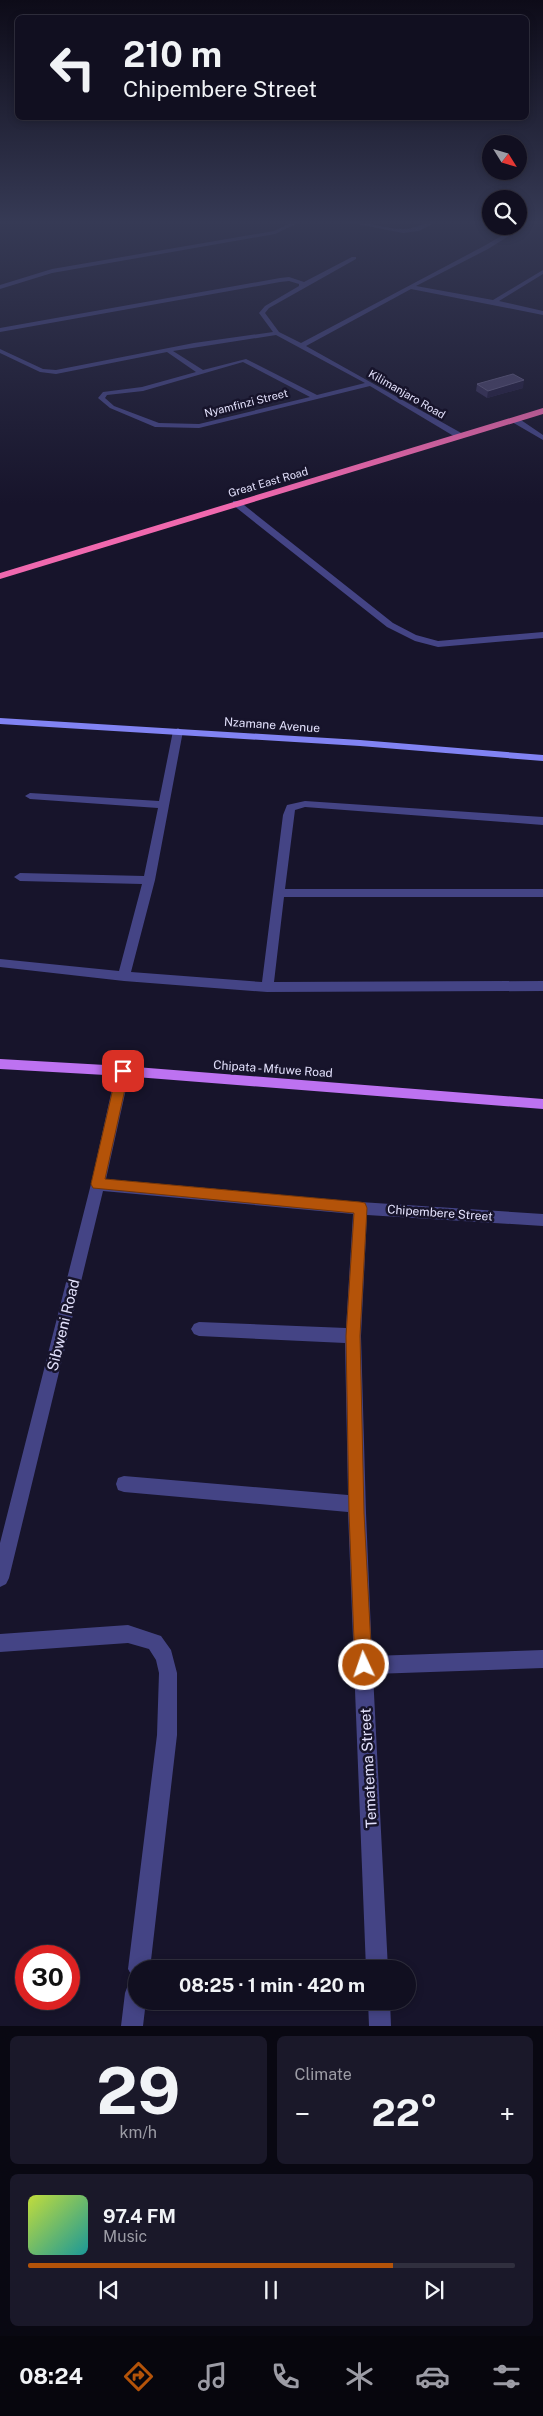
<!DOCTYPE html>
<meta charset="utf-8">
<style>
:root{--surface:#110f20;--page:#1a1829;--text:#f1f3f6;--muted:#9c9ca5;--line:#302f3e;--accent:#b45309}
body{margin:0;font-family:"Public Sans",sans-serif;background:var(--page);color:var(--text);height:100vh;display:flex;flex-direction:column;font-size:19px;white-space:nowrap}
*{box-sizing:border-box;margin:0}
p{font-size:16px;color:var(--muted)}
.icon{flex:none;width:28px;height:28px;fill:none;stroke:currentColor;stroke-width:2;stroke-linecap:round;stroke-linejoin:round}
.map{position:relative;height:2026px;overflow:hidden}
.side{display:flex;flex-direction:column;gap:10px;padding:10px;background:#090812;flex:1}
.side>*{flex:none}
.hud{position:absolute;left:15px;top:15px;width:514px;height:105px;border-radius:8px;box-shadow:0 2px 8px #0003,0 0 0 1px var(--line);background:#110f20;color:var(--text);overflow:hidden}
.needle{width:32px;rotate:127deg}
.tools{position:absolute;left:482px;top:135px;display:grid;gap:10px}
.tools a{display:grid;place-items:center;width:45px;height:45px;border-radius:50%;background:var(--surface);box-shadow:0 2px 8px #0003,0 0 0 1px var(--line);font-size:25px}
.speed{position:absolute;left:15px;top:1945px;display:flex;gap:10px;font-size:25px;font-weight:700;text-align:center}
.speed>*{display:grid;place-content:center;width:65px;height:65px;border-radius:50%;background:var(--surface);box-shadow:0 2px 8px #0003,0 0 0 1px var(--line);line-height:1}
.speed .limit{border:8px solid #d22;background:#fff;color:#111}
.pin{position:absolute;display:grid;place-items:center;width:42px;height:42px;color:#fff;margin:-21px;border-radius:10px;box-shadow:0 2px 8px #0006}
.me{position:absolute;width:55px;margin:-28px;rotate:357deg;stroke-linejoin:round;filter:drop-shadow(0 0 4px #0008)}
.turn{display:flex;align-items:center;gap:18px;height:105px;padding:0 25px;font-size:22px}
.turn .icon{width:65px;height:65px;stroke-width:2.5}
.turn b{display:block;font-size:35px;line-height:42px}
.big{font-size:38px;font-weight:700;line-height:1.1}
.side .card{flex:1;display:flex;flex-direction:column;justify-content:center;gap:8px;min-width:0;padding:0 18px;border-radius:8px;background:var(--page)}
.side .dial{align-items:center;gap:0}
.dial b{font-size:65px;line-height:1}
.song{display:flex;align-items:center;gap:15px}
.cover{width:60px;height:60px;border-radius:8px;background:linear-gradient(135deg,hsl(70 70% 55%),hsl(180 70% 35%))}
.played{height:5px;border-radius:2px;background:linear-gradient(90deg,var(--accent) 75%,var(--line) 75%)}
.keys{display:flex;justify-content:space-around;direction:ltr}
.heat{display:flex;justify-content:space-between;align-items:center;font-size:28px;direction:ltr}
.side .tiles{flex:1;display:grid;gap:10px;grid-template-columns:1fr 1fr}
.card:last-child{grid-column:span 2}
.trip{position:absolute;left:128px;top:1960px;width:288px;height:50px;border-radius:25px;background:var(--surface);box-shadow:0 2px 8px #0003,0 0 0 1px var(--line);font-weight:700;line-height:50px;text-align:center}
.dock{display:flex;height:80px;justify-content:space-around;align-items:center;background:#07060d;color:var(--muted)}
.dock .icon{width:35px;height:35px}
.dock .current{color:var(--accent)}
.dock b{font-size:22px;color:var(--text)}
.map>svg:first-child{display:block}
</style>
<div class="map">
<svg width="543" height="2026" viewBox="0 0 543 2026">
<rect width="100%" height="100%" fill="#17142b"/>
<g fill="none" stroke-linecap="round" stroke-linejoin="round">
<!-- street -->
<path fill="#444485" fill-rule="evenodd" d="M295,221H302L275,234L52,273L0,289V285L52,269L274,231Z
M342,221C363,220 383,229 404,229C417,229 426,220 438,221L419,231L403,233Z
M527,221H533L488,249L416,286L493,300L543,270V274L499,301L543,311V315L411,289L306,346L463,434V438H457L370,386L199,428L155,427L110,408L98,398L103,392L142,387L196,372L167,352L56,374L40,372L0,353V349L43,369L56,370L194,343L273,332L259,313L265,306L299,286V284L289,281L280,282L0,332V328L280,278L289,277L304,282L352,257H356V259L269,308L265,313L279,332L301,343L484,246ZM276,335L365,383L317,395L246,359L203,370L173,351ZM243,362L310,397L199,424L159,423L114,406L105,398L107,395L143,391Z
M512,418H518L543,435V440L512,422Z
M233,501H239L393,623L416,635L438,641L543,632V638L438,647L415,641L387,627L233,505Z
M178,728L183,731L155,880L131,972L262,982L283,815L287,805L305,801L543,817V825L305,807L295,810L285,889H543V897H284L274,982L543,981V991L267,992L124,981L0,967V959L119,971L142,884L20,881L14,877L20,873L144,876L158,808L30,799L25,796L30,793L159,801L173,731Z
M123,1066L128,1067L130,1071L106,1179L360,1202L543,1214V1226L367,1215L361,1336L366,1513L372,1656L543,1650V1668L373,1674L388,1969H366L348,1512L124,1492L118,1490L116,1484L118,1478L124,1476L348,1495L345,1343L199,1336L194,1334L191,1329L194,1324L199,1322L346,1328L353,1214L103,1191L9,1578L6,1584L0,1587V1543L91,1184L116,1071L118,1067Z
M128,1625L161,1636L171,1650L177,1673V1735L150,1969H136V1978L132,1976L128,1969L157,1735L159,1673L156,1660L149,1649L128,1643L0,1652V1634Z
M136,1982V2001H146L143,2026H121L125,1993L128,1985Z
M368,2001H390L391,2026H369Z"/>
<!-- secondary -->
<path fill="#8183f3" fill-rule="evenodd" d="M0,718L360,740L543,755V761L360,746L0,724Z"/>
<!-- primary -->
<path fill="#bd72f1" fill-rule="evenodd" d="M0,1059L123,1066L543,1099V1109L123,1076L0,1069Z"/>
<!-- highway -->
<path fill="#f068ae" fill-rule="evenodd" d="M543,408V414L0,579V573Z"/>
</g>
<!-- wall -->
<path fill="#362f56" d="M477,384L523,388L487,398L476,391Z"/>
<!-- shaded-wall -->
<path fill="#221c3e" d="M524,380L523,388L487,398L488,391Z"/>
<!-- building -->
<path fill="#494268" stroke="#615b7f" d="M513,374L524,380L488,391L477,384Z"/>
<!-- sky -->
<linearGradient id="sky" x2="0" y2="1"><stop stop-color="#0d0b18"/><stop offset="0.44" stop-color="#363a55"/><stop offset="1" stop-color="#363a55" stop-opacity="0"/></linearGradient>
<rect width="543" height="504" fill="url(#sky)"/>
<!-- route -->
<path fill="#b45309" stroke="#753606" d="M123,1067L129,1071L105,1179L360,1202L365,1203L367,1208L360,1336L364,1513L372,1665L370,1671L364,1673L358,1671L355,1665L349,1513L346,1336L354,1213L93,1188L91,1184L117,1071Z"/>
<g text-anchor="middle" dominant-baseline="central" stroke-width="5" stroke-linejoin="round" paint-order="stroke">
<!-- far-street labels -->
<g font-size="11" fill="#e3e1fc" stroke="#17142b">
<text transform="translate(407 394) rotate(30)">Kilimanjaro Road</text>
<text transform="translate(246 403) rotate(-14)">Nyamfinzi Street</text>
<text transform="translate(268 482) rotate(-16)">Great East Road</text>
</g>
<!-- street labels -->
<g font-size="12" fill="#e3e1fc" stroke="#17142b">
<text transform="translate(272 725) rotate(4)">Nzamane Avenue</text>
<text transform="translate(273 1069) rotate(4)">Chipata - Mfuwe Road</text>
<text transform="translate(440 1213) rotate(4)">Chipembere Street</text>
</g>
<!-- near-street labels -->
<g font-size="15" fill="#e3e1fc" stroke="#17142b">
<text transform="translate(63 1325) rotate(-76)">Sibweni Road</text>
<text transform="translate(368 1768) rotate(-93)">Tematema Street</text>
</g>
</g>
</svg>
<div class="tools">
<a><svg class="needle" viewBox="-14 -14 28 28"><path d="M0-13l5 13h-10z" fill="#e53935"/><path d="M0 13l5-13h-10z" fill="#9c9ca5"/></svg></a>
<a><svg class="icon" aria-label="search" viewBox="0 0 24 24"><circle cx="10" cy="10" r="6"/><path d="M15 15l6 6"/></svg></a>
</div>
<div class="speed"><div class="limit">30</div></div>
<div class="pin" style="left:123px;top:1071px;background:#d93025"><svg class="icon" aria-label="arrive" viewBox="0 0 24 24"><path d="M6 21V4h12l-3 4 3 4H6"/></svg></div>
<svg class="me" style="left:364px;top:1665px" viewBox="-20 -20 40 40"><circle r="17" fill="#b45309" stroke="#fff" stroke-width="3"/><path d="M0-11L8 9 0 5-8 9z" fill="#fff"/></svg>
<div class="trip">08:25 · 1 min · 420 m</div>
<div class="hud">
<div class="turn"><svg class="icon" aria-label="left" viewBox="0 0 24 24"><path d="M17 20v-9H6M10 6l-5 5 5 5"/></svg><div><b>210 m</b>Chipembere Street</div></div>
</div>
</div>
<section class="side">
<div class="tiles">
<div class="card dial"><b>29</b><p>km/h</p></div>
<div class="card"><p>Climate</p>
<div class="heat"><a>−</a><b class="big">22°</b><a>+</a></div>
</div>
<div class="card">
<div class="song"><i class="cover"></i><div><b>97.4 FM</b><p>Music</p></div></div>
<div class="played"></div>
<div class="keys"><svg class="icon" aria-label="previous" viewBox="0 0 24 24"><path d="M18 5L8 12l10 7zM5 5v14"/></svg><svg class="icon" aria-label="pause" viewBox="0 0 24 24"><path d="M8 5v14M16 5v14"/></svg><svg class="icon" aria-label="next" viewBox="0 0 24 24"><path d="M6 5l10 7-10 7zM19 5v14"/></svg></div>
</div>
</div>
</section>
<nav class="dock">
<b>08:24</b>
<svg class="icon current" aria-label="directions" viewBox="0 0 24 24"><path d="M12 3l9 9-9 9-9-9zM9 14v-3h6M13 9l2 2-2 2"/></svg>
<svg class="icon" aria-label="music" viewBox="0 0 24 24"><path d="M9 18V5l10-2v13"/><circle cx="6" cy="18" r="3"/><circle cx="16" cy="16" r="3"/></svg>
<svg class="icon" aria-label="phone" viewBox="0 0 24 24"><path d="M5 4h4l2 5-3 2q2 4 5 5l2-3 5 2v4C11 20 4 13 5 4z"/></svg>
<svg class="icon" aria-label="climate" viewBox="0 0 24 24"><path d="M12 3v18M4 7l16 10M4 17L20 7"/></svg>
<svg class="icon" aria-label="car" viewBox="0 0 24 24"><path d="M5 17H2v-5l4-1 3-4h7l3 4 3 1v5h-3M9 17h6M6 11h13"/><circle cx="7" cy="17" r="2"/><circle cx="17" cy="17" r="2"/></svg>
<svg class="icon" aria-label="filters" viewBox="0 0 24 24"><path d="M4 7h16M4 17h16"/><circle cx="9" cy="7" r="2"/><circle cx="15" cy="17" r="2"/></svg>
</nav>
